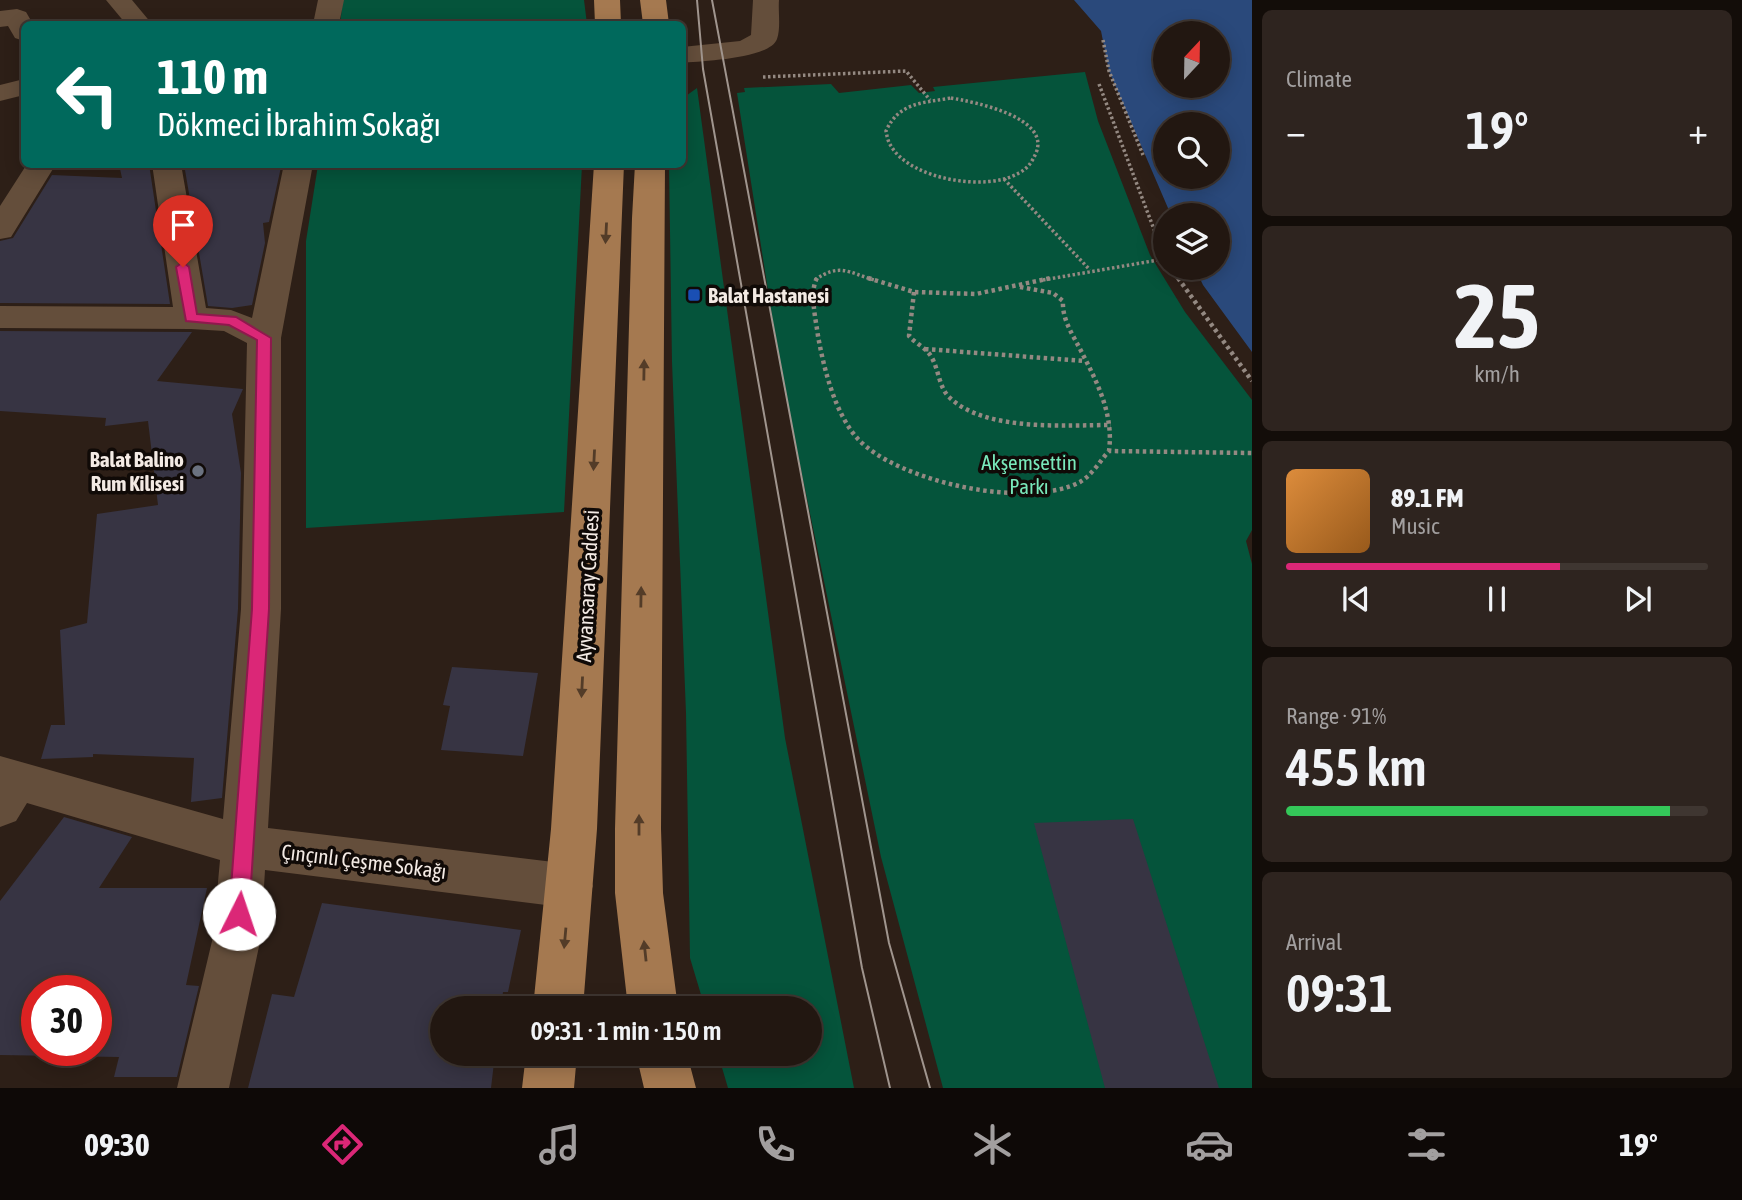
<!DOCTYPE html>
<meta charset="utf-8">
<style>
:root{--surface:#221711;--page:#2e241f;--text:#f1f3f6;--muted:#a29f9f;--line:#3f3631;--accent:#db2777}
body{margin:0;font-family:"Asap Condensed",sans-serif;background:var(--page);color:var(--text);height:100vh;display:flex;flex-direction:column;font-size:26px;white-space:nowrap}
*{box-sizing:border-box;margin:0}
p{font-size:23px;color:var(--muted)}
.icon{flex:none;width:38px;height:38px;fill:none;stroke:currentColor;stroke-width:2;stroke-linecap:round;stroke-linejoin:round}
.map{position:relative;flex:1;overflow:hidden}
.panel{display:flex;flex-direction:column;gap:10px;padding:10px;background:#130d09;width:490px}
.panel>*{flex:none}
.hud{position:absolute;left:21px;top:21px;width:665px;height:147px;border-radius:10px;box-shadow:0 4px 18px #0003,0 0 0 2px var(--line);background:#00695c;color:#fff;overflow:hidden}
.needle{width:46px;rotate:22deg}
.tools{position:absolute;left:1153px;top:21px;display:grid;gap:14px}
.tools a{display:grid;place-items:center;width:77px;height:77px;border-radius:50%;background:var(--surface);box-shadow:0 4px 18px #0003,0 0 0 2px var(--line);font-size:35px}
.speed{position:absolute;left:21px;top:975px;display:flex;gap:14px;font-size:35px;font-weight:700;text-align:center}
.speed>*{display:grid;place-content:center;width:91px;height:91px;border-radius:50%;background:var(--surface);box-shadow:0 4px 18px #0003,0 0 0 2px var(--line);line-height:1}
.speed .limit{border:10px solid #d22;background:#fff;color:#111}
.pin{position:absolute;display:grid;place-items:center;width:60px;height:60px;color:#fff;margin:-72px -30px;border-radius:50% 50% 50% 0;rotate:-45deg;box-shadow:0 0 7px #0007}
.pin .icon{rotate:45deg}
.me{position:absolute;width:77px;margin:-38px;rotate:4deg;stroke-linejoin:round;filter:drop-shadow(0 0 5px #0008)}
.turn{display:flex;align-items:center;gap:24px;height:147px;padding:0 21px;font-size:32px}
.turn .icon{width:91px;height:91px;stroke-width:2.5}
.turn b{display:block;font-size:49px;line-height:60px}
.big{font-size:52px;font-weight:600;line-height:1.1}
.panel .widget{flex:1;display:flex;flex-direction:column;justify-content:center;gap:10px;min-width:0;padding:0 24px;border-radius:10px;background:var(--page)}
.panel .dial{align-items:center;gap:0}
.dial b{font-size:91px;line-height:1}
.song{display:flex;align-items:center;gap:21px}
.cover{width:84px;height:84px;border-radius:10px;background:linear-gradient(135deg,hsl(30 70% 55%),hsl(30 70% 35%))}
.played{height:7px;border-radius:4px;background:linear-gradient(90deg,var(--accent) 65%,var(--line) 65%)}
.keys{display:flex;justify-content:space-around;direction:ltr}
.heat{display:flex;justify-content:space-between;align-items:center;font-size:38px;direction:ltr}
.charge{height:10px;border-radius:5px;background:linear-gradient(90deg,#34c759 91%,var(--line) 0)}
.trip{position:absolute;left:430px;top:996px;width:392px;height:70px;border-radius:35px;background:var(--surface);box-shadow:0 4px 18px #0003,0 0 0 2px var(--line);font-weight:600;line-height:70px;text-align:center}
.menu{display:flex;height:112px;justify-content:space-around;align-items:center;background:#0e0907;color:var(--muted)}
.menu .icon{width:49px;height:49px}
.menu .current{color:var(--accent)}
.menu b{font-size:32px;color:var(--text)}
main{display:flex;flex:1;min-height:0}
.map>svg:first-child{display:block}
</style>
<main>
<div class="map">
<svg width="1252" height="1088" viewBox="0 0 1252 1088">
<rect width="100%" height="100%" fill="#2d1f17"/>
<!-- green -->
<path fill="#05543b" d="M343,0H584L587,24H340Z
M1085,72L1098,121L1150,255L1185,312L1252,400V530L1246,541L1252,564V1088H943L881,857L781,373L737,93L745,92L744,88L831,84L839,93L911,85L919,93L935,91L933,87Z
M697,88L785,738L854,1088H728L718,1054H810V1008H705L690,958L686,713L672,362L669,165L682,164L683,98Z
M318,165H582L564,512L306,528V241Z"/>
<!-- water -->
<path fill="#2a497b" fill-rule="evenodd" d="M1074,0H1252V352L1203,285L1195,268H1218V215H1171L1109,71L1101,31ZM1166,33H1218V86H1166ZM1166,124H1218V177H1166Z"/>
<!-- building -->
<path fill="#373443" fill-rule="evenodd" d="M119,164H149L170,304L0,303V241L13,238L52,175L122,178Z
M184,164L281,167L269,222L263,223L265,243L252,305L232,308L208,306Z
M0,331L192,332L157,381L243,389L232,414L241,473L238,609L222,798L191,802L194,758L93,754V757L41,759L51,725H65L60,630L87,623L97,514L158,505L148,421L105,426L106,418L0,411Z
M452,667L538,673L523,756L441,750L450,706L443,705Z
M64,817L132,837L99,888H207L186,985L199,986L177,1077H114L119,1057L0,1055V901ZM37,990H96V1050H37Z
M1133,819L1219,1088H1105L1034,823Z
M322,903L521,930L508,992H503L501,1008H443V1054H495L491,1088H248L272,994L294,997Z"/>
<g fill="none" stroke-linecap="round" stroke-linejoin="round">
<!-- path-far1 -->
<path stroke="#948982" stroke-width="3.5" stroke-dasharray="2.5 2.5" stroke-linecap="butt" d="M1103,40L1109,71L1143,155
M763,77L906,71L930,100
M1099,84L1166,261
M951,98C974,102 1051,117 1036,153C1032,162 1028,168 1019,173C987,192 911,180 891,146C888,142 887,136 886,131C899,102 923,103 951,98Z
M1004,179L1090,270
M1170,268L1179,280
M815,280C839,263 848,272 874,280
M1043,280L1164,259"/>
<!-- path -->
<path stroke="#948982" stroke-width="4.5" stroke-dasharray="3.5 3.5" stroke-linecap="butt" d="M817,278C809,292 816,320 818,336C824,369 835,414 858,439C898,482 1027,510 1080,482C1092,475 1100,461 1109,451L1252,453
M868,278L914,292L976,294L1051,278
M1178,278L1252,381
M1020,287L1053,293L1063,301C1062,318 1071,332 1079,347C1096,380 1114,413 1109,451
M914,292L909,336C916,344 927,348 932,358C939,371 939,387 949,397C985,432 1065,425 1111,425
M925,349L1084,361"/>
<!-- minor -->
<path fill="#644e3b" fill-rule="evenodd" d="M106,0H132L152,24H126Z
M318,0H344L339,24H313Z
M753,0H779C778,11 781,28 777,39C770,59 701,61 682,63V47L740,41L751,35Z
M17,9L26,12L33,24H24V41L15,38L8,26L0,27V11Z
M24,79V95L0,101V85Z
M27,164H56L11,237L0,239V206Z
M152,164H181L206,308L231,310L252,318L284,164H313L281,338V609L268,828L570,864L587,871L593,886L587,901L570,908L265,870L261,937L229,1088H177L213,937L220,860L27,803L16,821L0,827V756L223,819L241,609L247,343L224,331L191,329L0,328V306L173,307Z"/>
<!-- major -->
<path fill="#a57950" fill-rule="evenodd" d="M594,0H620L621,24H595Z
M640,0H666L669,24H643Z
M594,164H624L597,829L583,1008H533L551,829Z
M635,164H665L661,829L663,893L678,1008H628L615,893V829L632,218Z
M526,1054H577L574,1088H522Z
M636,1054H687L696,1088H644Z"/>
<!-- tram -->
<path stroke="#a0958e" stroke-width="2" d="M697,0L703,69L862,968L890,1088
M712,0L889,943L930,1088"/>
</g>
<!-- one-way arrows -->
<defs><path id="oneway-solid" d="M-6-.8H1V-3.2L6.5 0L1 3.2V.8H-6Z" transform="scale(1.75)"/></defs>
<g fill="#533c28">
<use href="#oneway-solid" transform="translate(606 233) rotate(93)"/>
<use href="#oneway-solid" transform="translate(644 370) rotate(-89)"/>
<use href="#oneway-solid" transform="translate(594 460) rotate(93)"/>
<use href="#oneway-solid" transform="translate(641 597) rotate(-89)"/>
<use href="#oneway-solid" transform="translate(582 687) rotate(93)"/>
<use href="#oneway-solid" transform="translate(639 825) rotate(-90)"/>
<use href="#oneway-solid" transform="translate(565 938) rotate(95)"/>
<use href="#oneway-solid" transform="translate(645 951) rotate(-96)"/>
</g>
<!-- route -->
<path fill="#db2777" stroke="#8e194d" stroke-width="2" d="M183,262L189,267L197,314L236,317L271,338L269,609L249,914L246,920L239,923L232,920L229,914L252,609L257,340L229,325L186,321L176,267Z"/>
<!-- markers -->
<rect fill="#1a4fb4" stroke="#100a07" stroke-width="2.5" x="687" y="288" width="14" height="14" rx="3.5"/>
<circle fill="#6b7280" stroke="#100a07" stroke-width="2.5" cx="198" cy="471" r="7"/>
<g text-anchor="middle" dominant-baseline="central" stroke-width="7" stroke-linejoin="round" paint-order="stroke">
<!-- poi labels -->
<g font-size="21" font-weight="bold" fill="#f3eae4" stroke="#100a07" text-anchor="start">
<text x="708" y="295">Balat Hastanesi</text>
<text x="184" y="459" text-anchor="end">Balat Balino<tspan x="184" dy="24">Rum Kilisesi</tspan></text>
</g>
<!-- park labels -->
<g font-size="21" fill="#79e9bb" stroke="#100a07">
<text x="1029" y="462">Akşemsettin<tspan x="1029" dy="24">Parkı</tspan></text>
</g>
<!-- street labels -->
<g font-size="21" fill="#f3eae4" stroke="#100a07">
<text transform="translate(587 586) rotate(-87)">Ayvansaray Caddesi</text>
<text transform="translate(364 861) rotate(7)">Çınçınlı Çeşme Sokağı</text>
</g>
</g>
</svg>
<div class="tools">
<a><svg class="needle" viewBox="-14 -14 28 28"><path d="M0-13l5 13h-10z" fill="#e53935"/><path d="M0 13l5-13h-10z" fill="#a29f9f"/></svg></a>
<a><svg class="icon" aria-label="search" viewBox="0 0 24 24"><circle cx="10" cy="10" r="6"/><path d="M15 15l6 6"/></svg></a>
<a><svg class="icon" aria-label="layers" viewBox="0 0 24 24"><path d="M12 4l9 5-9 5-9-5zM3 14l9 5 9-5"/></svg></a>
</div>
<div class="speed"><div class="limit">30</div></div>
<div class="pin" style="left:183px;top:267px;background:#d93025"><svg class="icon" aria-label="arrive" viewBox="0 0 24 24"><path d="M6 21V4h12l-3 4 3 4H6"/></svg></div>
<svg class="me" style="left:239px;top:914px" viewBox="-20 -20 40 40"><circle r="19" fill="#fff"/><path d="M0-13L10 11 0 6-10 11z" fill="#db2777"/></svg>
<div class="trip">09:31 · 1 min · 150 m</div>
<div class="hud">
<div class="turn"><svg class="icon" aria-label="left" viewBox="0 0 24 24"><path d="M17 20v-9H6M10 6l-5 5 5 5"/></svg><div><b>110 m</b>Dökmeci İbrahim Sokağı</div></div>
</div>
</div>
<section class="panel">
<div class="widget"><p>Climate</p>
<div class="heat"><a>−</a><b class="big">19°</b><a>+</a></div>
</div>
<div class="widget dial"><b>25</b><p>km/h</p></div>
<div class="widget">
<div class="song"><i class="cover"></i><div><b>89.1 FM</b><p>Music</p></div></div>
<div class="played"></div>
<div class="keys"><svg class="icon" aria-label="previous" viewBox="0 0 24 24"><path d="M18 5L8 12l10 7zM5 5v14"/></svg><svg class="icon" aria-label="pause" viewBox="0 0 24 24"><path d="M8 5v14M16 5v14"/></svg><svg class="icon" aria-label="next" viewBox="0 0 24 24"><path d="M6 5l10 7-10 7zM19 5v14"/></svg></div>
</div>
<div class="widget"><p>Range · 91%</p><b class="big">455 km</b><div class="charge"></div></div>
<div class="widget"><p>Arrival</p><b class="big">09:31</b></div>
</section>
</main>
<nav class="menu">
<b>09:30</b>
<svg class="icon current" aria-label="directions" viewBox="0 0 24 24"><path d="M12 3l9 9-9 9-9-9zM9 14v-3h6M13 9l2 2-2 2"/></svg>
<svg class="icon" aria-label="music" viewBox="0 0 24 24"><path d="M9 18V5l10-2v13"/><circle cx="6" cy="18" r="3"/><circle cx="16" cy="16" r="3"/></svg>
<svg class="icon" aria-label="phone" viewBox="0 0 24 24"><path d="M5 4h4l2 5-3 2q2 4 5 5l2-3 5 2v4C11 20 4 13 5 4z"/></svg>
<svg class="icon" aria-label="climate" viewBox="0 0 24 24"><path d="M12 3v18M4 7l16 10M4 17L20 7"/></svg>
<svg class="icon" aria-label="car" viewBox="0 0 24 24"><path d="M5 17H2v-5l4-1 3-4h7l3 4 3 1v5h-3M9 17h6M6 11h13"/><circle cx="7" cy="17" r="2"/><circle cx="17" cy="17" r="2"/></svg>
<svg class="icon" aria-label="filters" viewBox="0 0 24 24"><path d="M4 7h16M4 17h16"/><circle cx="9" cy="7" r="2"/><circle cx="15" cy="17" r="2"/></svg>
<b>19°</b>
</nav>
